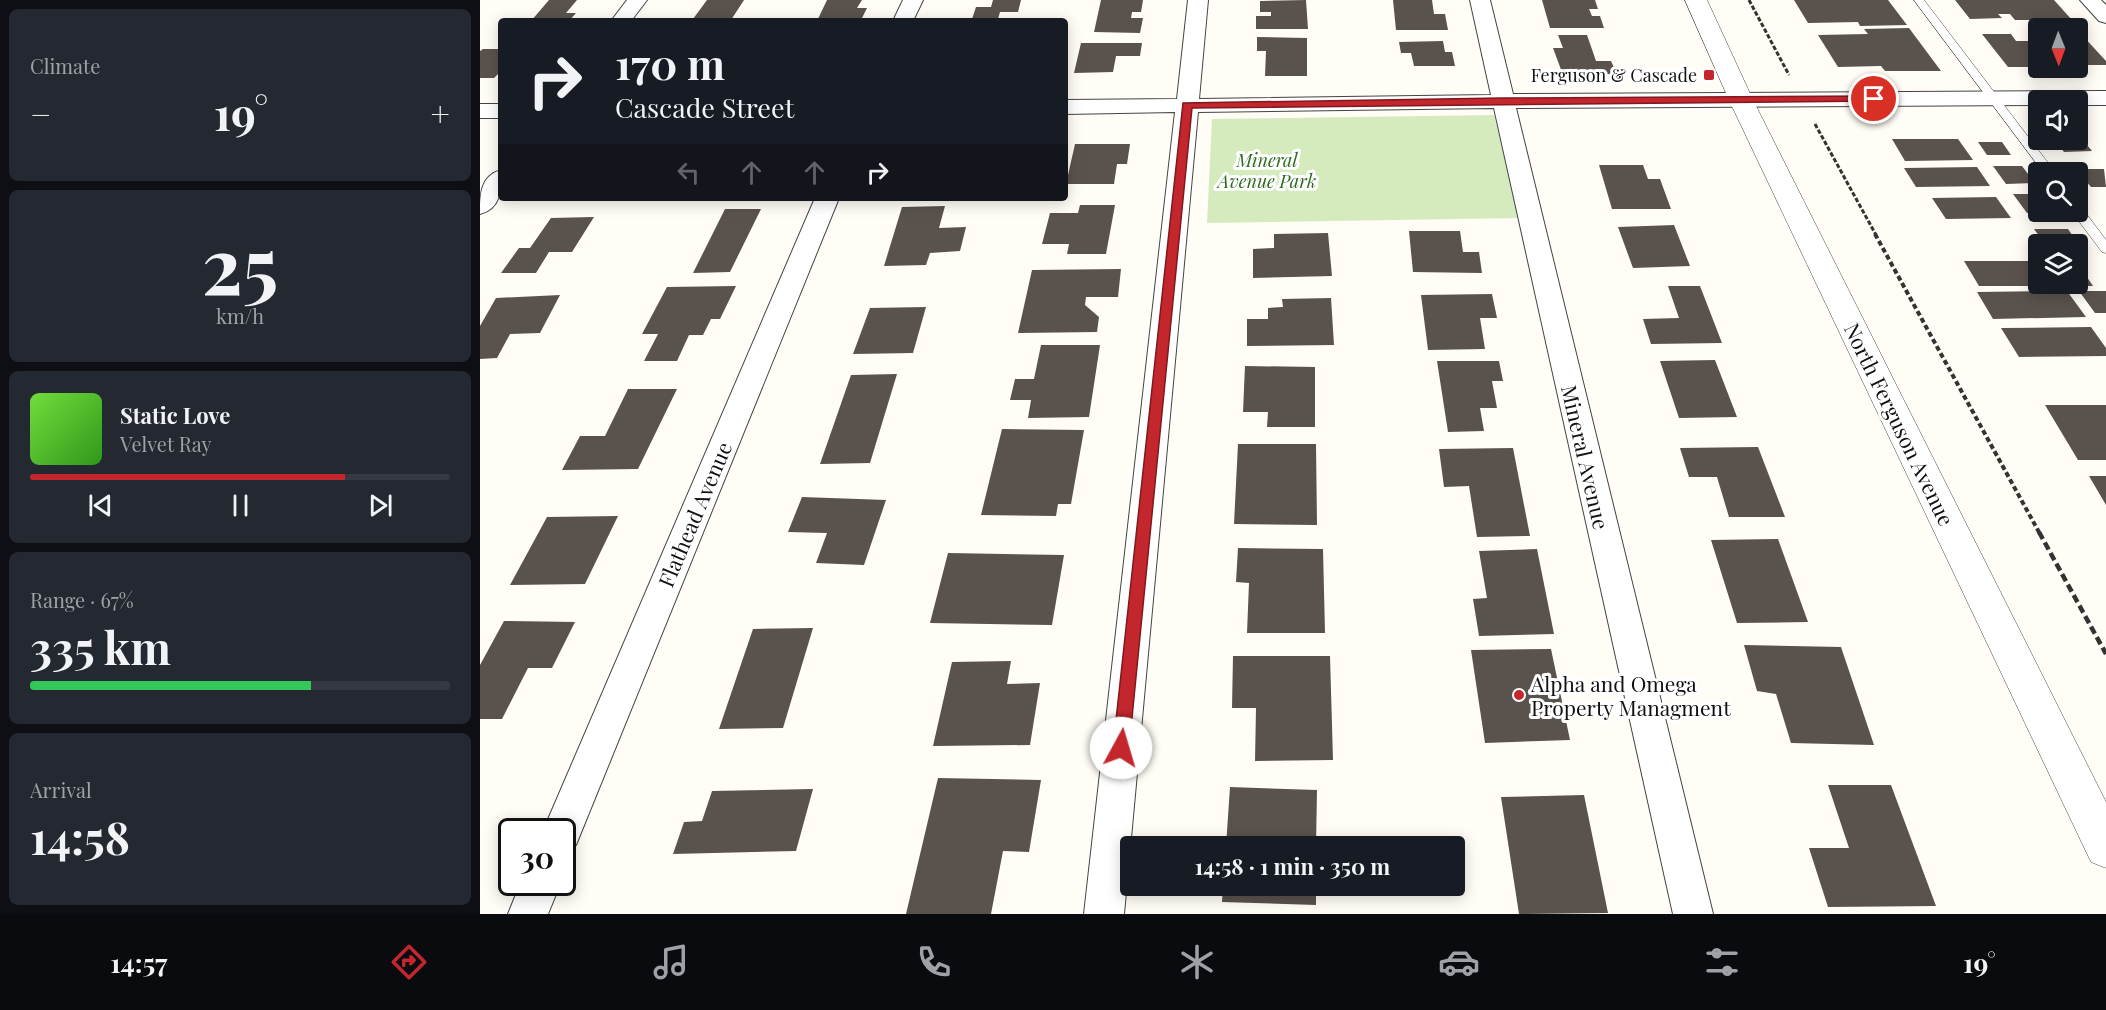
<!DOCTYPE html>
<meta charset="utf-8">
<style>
:root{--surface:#171b24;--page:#242831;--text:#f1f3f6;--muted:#9ea1a6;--line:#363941;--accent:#c4262e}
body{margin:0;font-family:"Playfair Display",serif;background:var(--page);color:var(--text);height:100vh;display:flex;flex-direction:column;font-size:22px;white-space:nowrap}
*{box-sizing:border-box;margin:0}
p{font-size:20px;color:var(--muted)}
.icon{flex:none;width:33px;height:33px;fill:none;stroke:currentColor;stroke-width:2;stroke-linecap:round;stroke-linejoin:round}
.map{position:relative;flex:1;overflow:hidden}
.side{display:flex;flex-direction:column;gap:9px;padding:9px;background:#0d0f14;width:480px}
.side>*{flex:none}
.top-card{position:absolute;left:18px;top:18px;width:570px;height:183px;border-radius:6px;box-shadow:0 3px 15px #0003;background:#171b24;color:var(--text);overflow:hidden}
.needle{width:39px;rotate:179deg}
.controls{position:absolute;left:1548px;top:18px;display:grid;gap:12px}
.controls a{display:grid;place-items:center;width:60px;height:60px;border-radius:6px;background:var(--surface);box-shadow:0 3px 15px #0003;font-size:30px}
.speed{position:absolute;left:18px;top:818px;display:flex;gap:12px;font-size:30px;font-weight:700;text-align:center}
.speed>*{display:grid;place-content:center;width:78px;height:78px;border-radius:50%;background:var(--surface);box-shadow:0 3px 15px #0003;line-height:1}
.speed .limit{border:3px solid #111;border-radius:9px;background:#fff;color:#111}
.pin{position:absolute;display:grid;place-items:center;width:51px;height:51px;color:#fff;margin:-26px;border:3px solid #fff;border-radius:50%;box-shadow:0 2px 6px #0007}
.me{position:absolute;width:66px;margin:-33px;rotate:6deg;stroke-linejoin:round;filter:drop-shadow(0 0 4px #0008)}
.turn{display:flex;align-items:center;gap:21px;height:126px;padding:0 18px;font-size:27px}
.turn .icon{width:78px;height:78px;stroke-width:2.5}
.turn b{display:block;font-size:42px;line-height:51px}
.lanes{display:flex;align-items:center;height:57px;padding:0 18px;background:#0003;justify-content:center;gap:30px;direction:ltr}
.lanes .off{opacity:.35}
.big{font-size:45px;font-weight:700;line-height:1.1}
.side .tile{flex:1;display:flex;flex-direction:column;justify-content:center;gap:9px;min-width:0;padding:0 21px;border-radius:9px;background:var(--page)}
.side .dial{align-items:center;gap:0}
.dial b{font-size:78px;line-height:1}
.song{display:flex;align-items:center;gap:18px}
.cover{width:72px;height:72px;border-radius:9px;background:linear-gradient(135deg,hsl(100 70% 55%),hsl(110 70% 35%))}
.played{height:6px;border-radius:3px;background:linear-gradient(90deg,var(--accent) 75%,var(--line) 75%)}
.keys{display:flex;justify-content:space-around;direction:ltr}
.heat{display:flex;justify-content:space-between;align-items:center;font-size:33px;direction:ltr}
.charge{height:9px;border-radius:4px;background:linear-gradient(90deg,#34c759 67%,var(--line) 0)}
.trip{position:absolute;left:640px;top:836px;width:345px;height:60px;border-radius:6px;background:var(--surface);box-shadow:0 3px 15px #0003;font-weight:700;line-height:60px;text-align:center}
.dock{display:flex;height:96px;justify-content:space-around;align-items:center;background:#090b0e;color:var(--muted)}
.dock .icon{width:42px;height:42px}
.dock .selected{color:var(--accent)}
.dock b{font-size:27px;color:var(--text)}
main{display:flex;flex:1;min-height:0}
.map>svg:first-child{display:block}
</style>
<main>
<section class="side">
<div class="tile"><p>Climate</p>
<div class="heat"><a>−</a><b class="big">19°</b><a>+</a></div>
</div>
<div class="tile dial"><b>25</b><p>km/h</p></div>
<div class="tile">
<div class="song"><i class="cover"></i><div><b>Static Love</b><p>Velvet Ray</p></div></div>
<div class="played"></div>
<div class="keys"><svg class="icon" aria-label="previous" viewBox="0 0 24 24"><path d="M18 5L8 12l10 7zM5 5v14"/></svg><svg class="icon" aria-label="pause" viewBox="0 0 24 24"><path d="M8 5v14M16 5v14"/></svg><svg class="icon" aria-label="next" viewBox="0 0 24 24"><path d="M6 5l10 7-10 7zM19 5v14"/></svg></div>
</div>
<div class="tile"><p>Range · 67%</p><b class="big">335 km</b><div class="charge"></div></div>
<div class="tile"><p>Arrival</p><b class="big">14:58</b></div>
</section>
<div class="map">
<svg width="1626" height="914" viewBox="0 0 1626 914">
<rect width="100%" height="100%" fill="#fffdf5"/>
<!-- green -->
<path fill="#d5ebbd" d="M1014,115L1040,218L727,223L732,119Z"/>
<!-- building -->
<path fill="#5a524d" d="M69,0H97L86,13H96L89,21H51Z
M227,0H264L251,20L213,19Z
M347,0H382L377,8H387L381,20L337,21Z
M513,0H541L538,12H520L518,19H492L496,7H511Z
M621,0H663L661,12H652L651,18H663L660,33L614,32Z
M826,0L828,29H776V16H791V12H780V1Z
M913,0H952L954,14H965L968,30H916Z
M1062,0H1115L1118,9H1109L1112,16H1120L1124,28H1070Z
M1314,0H1408L1427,25L1380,26L1378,22L1328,23Z
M1475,0H1574L1592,20H1535L1530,14H1518L1522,18L1490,19Z
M1429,28L1461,71H1405L1401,66L1358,67L1338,35L1388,34L1384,29Z
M1502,34H1531L1536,41H1556L1551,35H1558V60H1556L1558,67H1528Z
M1078,35H1107L1116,61H1131L1137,74L1083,75L1073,48H1083Z
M1598,35H1602L1626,61V65H1598Z
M777,37L827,38V76H785L786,51H777Z
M963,41L965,52H972L975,66H934L931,53H921L919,42Z
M601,43H662L660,56H636L633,72L594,73Z
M3,49H21V71L14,78H0V51Z
M1598,134L1612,151L1584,152L1575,140H1598Z
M1412,139H1478L1493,160L1425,161Z
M1498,142H1522L1531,155H1507Z
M595,144H650L647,164H637L634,184H586Z
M1119,165H1163L1168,179H1180L1191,209H1132Z
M1513,166H1542L1555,183L1526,184Z
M1497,167L1510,186L1436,187L1424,168Z
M1596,169H1624L1626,187H1611Z
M1533,194H1558V213H1547Z
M1516,197L1531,218L1466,219L1452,198Z
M600,205H635L626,254H587L589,244H562L570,213H598Z
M465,206L459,228L486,227L480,251L450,253L446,265L404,266L422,207Z
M245,209H281L250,272L213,273Z
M114,217L92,252H69L56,273H21L39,248H50L71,218Z
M1194,225L1210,266L1153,268L1138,227Z
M1554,229H1588L1602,249H1598V244H1565Z
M929,231H980L983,252H999L1002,273L933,272Z
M848,233L852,276L773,278V249L794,248V234Z
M1484,261H1558V284H1598V264L1613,286H1499Z
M641,269L638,297H606L605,305L619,317L617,332L538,333L552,270Z
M256,286L240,319H231L223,335H209L197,361H164L178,334H162L187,287Z
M1188,286H1220L1242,343L1171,344L1163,319L1199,318Z
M1587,291L1606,317L1513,319L1497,292Z
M1599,291H1626V313H1615Z
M1012,294L1017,318H1000L1005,349L948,350L941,295Z
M80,295L60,333L30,334L17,358L0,359V326L16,298Z
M851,298L854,345L767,346V319H788V308L803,307L802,299Z
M446,307L433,353L373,354L390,308Z
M1611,327L1626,348V356L1539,357L1521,328Z
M561,345H620L609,417L548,418L551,400H530L535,379H554Z
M1235,360L1257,417L1199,418L1180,361Z
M957,361H1019L1023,381H1012L1017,408H1000L1004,431L968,432Z
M765,366L835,367V427H787L788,412H763Z
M417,374L390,463L340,464L371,375Z
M148,389H197L158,469L82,470L100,436H125Z
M1565,405H1626V460H1598Z
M522,429L604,430L591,504H578L576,516L501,515Z
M758,444H836L837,525L754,524Z
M1278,447L1305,517H1249L1237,477H1209L1200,448Z
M1033,448L1050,536L997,537L989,486L964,487L959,449Z
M1609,476H1626V505Z
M322,497L406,500L384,565L336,563L347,533L308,532Z
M138,516L105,584L30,585L67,517Z
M1298,539L1328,622L1257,623L1231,540Z
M758,548L843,549L845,633H767L769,583L756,582Z
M1057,549L1074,634L999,636L993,599L1007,598L999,551Z
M468,553L584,555L572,625L450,623Z
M24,621L95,622L72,668H48L22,719H0V665Z
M333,628L303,728L239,729L273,629Z
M1264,645L1361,647L1394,745L1311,743L1296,694L1277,691Z
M1071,649L1090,740L1005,743L991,650Z
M753,656H850L853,760L775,761L776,708H752Z
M531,661L527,684L560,683L550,745L453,746L472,662Z
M458,778L561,780L549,852L523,851L511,914H426Z
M1348,785H1411L1456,906L1348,907L1329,848H1369Z
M750,787L837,790L836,846H746Z
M333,789L316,851L193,854L204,822L222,821L232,791Z
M1104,795L1128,913L1039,914L1021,797Z
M743,885H836V905L742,902Z"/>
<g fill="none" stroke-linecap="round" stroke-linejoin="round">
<!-- service casing -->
<g stroke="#444" stroke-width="1">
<path id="service" d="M1434,0H1444L1575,172H1563Z
M1598,207L1602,208L1626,240V253L1622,252L1592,212H1598Z"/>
</g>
<!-- minor casing -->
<g stroke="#444" stroke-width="2">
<path id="minor" d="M147,0H167L151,21H131Z
M423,0H443L433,21H413Z
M708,0H728L719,99L1011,95L990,0H1010L1033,94L1626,91V105H1598V100H1558V105L1036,108L1233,914H1193L1014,108L718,112L644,914H604L695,112L585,114V100L697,99Z
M1600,0H1621L1626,5V23L1619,21Z
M0,104H21V118H0Z
M21,170C21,189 22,208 0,214C0,195 0,176 21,170Z
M335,198H359L96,845L82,850V831H63Z
M41,882H81L68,914H28Z"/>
</g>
<!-- tertiary casing -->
<g stroke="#444" stroke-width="1">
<path id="tertiary" d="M1205,0H1227L1273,100L1626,802V868L1611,862L1249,100Z"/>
</g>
<!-- path-far2 -->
<path stroke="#333" stroke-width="3" stroke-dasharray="4.5 2" stroke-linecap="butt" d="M1269,0L1309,75
M1335,124L1396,235"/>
<!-- path-far1 -->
<path stroke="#333" stroke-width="4" stroke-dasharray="5 3" stroke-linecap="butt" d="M1395,234L1560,534"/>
<!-- path -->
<path stroke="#333" stroke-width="4.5" stroke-dasharray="8 4" stroke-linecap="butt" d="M1559,532L1626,654"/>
<!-- service -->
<use href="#service" fill="#fff" fill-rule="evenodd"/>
<!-- minor -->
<use href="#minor" fill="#fff" fill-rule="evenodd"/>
<!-- tertiary -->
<use href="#tertiary" fill="#fff" fill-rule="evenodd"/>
</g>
<!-- route -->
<path fill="#c4262e" stroke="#7f191e" stroke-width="1.5" d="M1394,96L1398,99L1397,101L712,108L649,748L647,753L641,756L635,753L633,748L703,103L1022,98Z"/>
<!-- markers -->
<g fill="#c4262e" stroke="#fff" stroke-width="2">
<rect x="1223" y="69" width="12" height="12" rx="3"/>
<circle cx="1039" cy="695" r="6"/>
</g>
<g text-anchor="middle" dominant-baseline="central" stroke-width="6" stroke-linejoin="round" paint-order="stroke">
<!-- far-poi labels -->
<g font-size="18" fill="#111" stroke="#fff" text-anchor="end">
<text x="1217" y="75">Ferguson &amp; Cascade</text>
</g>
<!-- far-park labels -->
<g font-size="18" font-style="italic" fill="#2f6b1f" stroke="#fff">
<text x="787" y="160">Mineral<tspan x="787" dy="21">Avenue Park</tspan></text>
</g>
<!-- street labels -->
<g font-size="21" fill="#111" stroke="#fff">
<text transform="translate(1420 424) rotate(64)">North Ferguson Avenue</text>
<text transform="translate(1106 457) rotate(77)">Mineral Avenue</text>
<text transform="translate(214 514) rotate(-67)">Flathead Avenue</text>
</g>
<!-- poi labels -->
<g font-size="21" fill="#111" stroke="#fff" text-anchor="start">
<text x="1051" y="683">Alpha and Omega<tspan x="1051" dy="24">Property Managment</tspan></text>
</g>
</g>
</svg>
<div class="controls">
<a><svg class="needle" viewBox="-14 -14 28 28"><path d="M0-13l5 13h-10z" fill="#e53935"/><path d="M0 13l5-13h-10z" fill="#9ea1a6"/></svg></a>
<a><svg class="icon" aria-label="sound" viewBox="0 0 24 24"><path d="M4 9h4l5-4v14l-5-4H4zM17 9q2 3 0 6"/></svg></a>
<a><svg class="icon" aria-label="search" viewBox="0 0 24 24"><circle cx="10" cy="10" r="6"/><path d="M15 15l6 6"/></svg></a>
<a><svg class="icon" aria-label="layers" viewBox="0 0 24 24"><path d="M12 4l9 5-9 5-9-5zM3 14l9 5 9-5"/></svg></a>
</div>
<div class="speed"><div class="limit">30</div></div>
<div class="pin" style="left:1394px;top:99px;background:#d93025"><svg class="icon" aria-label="arrive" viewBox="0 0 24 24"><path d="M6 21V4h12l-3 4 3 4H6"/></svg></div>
<svg class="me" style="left:641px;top:748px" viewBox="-20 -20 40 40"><circle r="19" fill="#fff"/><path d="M0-13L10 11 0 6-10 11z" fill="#c4262e"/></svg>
<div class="trip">14:58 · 1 min · 350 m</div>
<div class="top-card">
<div class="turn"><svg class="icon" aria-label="right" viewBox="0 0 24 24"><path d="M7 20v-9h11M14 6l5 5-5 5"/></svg><div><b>170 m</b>Cascade Street</div></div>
<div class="lanes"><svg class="icon off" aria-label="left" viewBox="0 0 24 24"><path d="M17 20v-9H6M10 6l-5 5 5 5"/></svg><svg class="icon off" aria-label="ahead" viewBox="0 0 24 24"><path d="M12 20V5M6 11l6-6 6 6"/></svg><svg class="icon off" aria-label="ahead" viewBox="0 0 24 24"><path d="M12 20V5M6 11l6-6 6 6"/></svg><svg class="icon" aria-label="right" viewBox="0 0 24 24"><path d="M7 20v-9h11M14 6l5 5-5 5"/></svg></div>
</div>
</div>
</main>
<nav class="dock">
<b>14:57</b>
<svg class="icon selected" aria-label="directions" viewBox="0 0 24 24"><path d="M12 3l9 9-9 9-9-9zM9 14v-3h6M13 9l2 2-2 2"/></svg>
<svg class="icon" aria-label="music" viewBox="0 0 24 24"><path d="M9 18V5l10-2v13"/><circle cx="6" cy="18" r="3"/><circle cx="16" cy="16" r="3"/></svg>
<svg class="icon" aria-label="phone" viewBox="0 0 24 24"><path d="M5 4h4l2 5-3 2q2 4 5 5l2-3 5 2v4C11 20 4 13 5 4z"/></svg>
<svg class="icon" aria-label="climate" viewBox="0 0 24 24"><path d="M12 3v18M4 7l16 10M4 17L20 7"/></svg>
<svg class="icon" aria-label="car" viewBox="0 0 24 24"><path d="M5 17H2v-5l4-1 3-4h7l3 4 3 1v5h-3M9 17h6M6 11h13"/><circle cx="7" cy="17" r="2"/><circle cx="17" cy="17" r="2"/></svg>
<svg class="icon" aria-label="filters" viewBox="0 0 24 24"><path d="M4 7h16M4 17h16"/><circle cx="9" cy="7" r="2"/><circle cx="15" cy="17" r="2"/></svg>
<b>19°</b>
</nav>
